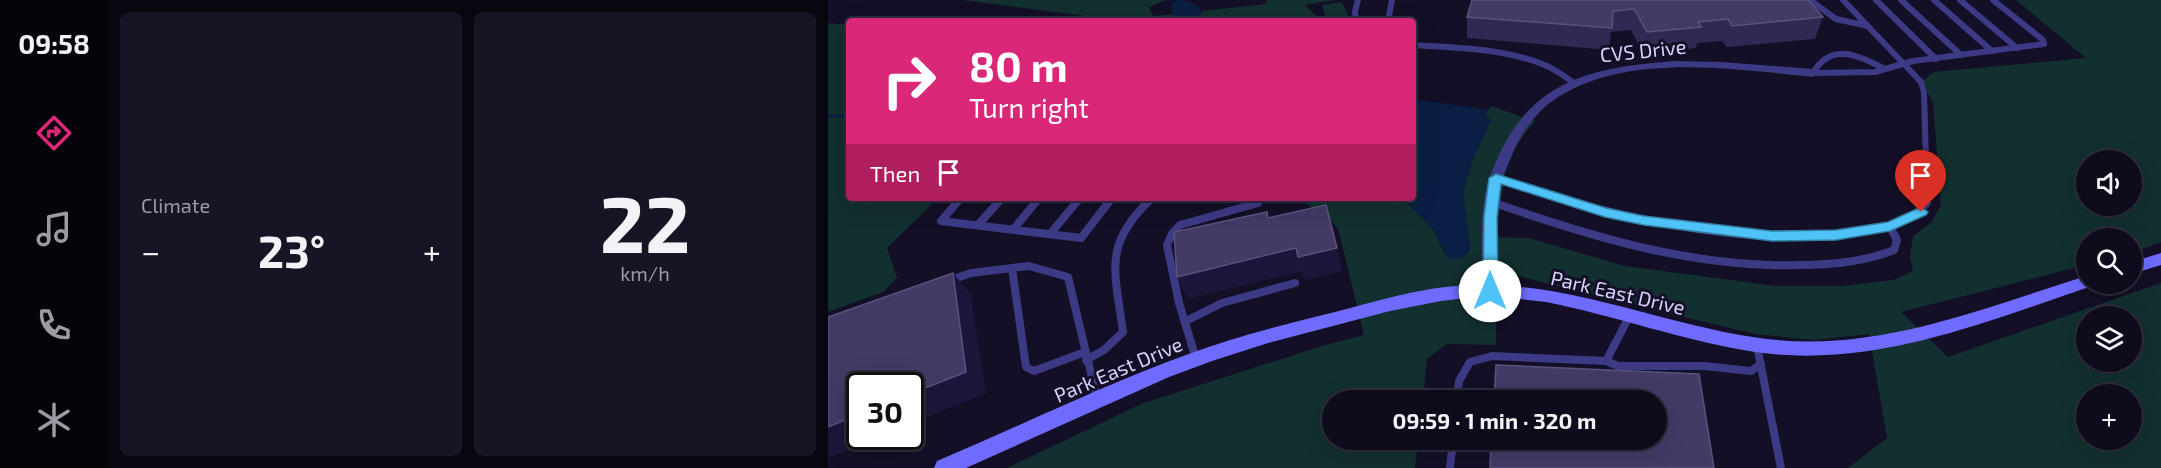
<!DOCTYPE html>
<meta charset="utf-8">
<style>
:root{--surface:#0e0b1c;--page:#171425;--text:#f1f3f6;--muted:#9b9ba3;--line:#2e2b3b;--accent:#db2777}
body{margin:0;font-family:"Exo 2",sans-serif;background:var(--page);color:var(--text);height:100vh;display:flex;flex-direction:column;font-size:22px;white-space:nowrap}
*{box-sizing:border-box;margin:0}
p{font-size:20px;color:var(--muted)}
.icon{flex:none;width:33px;height:33px;fill:none;stroke:currentColor;stroke-width:2;stroke-linecap:round;stroke-linejoin:round}
.map{position:relative;flex:1;overflow:hidden}
.drawer{display:flex;flex-direction:column;gap:12px;padding:12px;background:#08060f;width:720px}
.drawer>*{flex:none}
.banner{position:absolute;left:18px;top:18px;width:570px;height:183px;border-radius:6px;box-shadow:0 6px 24px #0002,0 0 0 2px var(--line);background:#db2777;color:#fff;overflow:hidden}
.buttons{position:absolute;left:1248px;top:150px;display:grid;gap:12px}
.buttons a{display:grid;place-items:center;width:66px;height:66px;border-radius:50%;background:var(--surface);box-shadow:0 6px 24px #0002,0 0 0 2px var(--line);font-size:30px}
.speed{position:absolute;left:18px;top:372px;display:flex;gap:12px;font-size:30px;font-weight:700;text-align:center}
.speed>*{display:grid;place-content:center;width:78px;height:78px;border-radius:50%;background:var(--surface);box-shadow:0 6px 24px #0002,0 0 0 2px var(--line);line-height:1}
.speed .limit{border:3px solid #111;border-radius:9px;background:#fff;color:#111}
.pin{position:absolute;display:grid;place-items:center;width:51px;height:51px;color:#fff;margin:-62px -26px;border-radius:50% 50% 50% 0;rotate:-45deg;box-shadow:0 0 6px #0007}
.pin .icon{rotate:45deg}
.me{position:absolute;width:66px;margin:-33px;rotate:0deg;stroke-linejoin:round;filter:drop-shadow(0 0 4px #0008)}
.turn{display:flex;align-items:center;gap:21px;height:126px;padding:0 24px;font-size:27px}
.turn .icon{width:78px;height:78px;stroke-width:2.5}
.turn b{display:block;font-size:42px;line-height:51px}
.then{display:flex;align-items:center;height:57px;padding:0 24px;background:#0003;gap:12px;font-size:22px}
.big{font-size:45px;font-weight:700;line-height:1.1}
.drawer .tile{flex:1;display:flex;flex-direction:column;justify-content:center;gap:9px;min-width:0;padding:0 21px;border-radius:9px;background:var(--page)}
.drawer .dial{align-items:center;gap:0}
.dial b{font-size:78px;line-height:1}
.heat{display:flex;justify-content:space-between;align-items:center;font-size:33px;direction:ltr}
.drawer .tiles{flex:1;display:grid;gap:12px;grid-template-columns:repeat(2,1fr)}
.trip{position:absolute;left:494px;top:390px;width:345px;height:60px;border-radius:30px;background:var(--surface);box-shadow:0 6px 24px #0002,0 0 0 2px var(--line);font-weight:700;line-height:60px;text-align:center}
main{display:flex;flex:1;min-height:0}
.dock{display:flex;flex-direction:column;width:108px;justify-content:space-around;align-items:center;background:#06040b;color:var(--muted)}
.dock .icon{width:42px;height:42px}
.dock .active{color:var(--accent)}
.dock b{font-size:27px;color:var(--text)}
.map>svg:first-child{display:block}
</style>
<main>
<nav class="dock">
<b>09:58</b>
<svg class="icon active" aria-label="directions" viewBox="0 0 24 24"><path d="M12 3l9 9-9 9-9-9zM9 14v-3h6M13 9l2 2-2 2"/></svg>
<svg class="icon" aria-label="music" viewBox="0 0 24 24"><path d="M9 18V5l10-2v13"/><circle cx="6" cy="18" r="3"/><circle cx="16" cy="16" r="3"/></svg>
<svg class="icon" aria-label="phone" viewBox="0 0 24 24"><path d="M5 4h4l2 5-3 2q2 4 5 5l2-3 5 2v4C11 20 4 13 5 4z"/></svg>
<svg class="icon" aria-label="climate" viewBox="0 0 24 24"><path d="M12 3v18M4 7l16 10M4 17L20 7"/></svg>
</nav>
<section class="drawer">
<div class="tiles">
<div class="tile"><p>Climate</p>
<div class="heat"><a>−</a><b class="big">23°</b><a>+</a></div>
</div>
<div class="tile dial"><b>22</b><p>km/h</p></div>
</div>
</section>
<div class="map">
<svg width="1333" height="468" viewBox="0 0 1333 468">
<rect width="100%" height="100%" fill="#130f26"/>
<!-- green -->
<path fill="#12302f" fill-rule="evenodd" d="M134,0H339L321,7L325,16L345,14L352,21H278L287,20Z
M439,0H507L477,5L493,21H373L374,11L438,4Z
M1188,0H1333V242L1304,253V238H1258V265L1073,312L1120,357L1333,283V468H1020L1059,438L1041,334L986,340L927,334L736,288L668,270V345L619,344L599,359L595,400H504V440H590L587,468H179L313,404L494,346L536,335L510,228L497,215L468,198H574L605,229L617,254L642,250L635,193L646,156L663,120L657,115L663,106L707,121L689,144L677,173L668,237L701,238L797,266L948,286H1014L1066,280L1085,271L1082,257L1085,236L1103,223L1113,205L1105,103L1094,81L1106,72L1258,58ZM1258,160H1304V206H1258ZM1258,316H1304V362H1258ZM1258,394H1304V440H1258Z
M514,2L521,18L499,21L494,5Z
M0,23L21,25V198H110L59,248L69,278L55,292L0,312Z"/>
<!-- water -->
<path fill="#0a1f44" d="M349,0C362,0 378,6 373,21H352L344,13L343,4Z
M585,99L660,110L657,115L663,120L646,156L635,193L642,250L636,258L621,259L605,229L574,198H585Z"/>
<g fill="none" stroke-linecap="round" stroke-linejoin="round">
<!-- stream -->
<path stroke="#0a1f44" stroke-width="3" d="M0,117L21,114"/>
<!-- lane-far1 -->
<path stroke="#3d3a85" stroke-width="6" d="M982,0L1008,19L1040,26
M1015,0L1093,82L1096,92L1099,199
M1048,0L1108,59
M1073,0L1133,55
M1106,0L1164,51
M1132,0L1189,48
M528,21L527,11L530,0
M560,21L564,0
M585,45C627,48 674,48 714,64C726,68 736,76 746,83
M1057,69C1031,56 1003,41 985,73L1047,72L1085,61L1216,44L1215,40L1165,0
M668,178L737,199"/>
<!-- lane -->
<path stroke="#3d3a85" stroke-width="8" d="M133,198L113,221L253,238L284,198
M732,198C816,224 920,242 1008,235C1026,234 1044,230 1062,227
M664,202C764,237 865,268 972,265C1004,265 1036,262 1066,250L1069,240L1062,227L1088,215L1099,203V198
M150,225L174,198
M185,230L211,198
M222,234L252,198
M184,268L198,367L206,371L257,352
M120,281L143,273L201,266L240,277L269,399
M358,321L394,303L467,283
M929,346L953,468
M368,359L351,303L339,245L344,234L352,225L430,203
M258,360L276,350L295,332C287,270 274,245 324,198
M778,361L802,315
M629,400L631,381L642,362L664,356L778,361L790,366H876L923,371L933,364
M622,468L625,440"/>
<!-- street -->
<path fill="#3d3a85" fill-rule="evenodd" d="M846,61L894,62L985,69L991,73L985,77C904,69 794,51 723,102C699,120 684,150 675,178C664,213 669,255 670,291L668,295L662,297L656,295L654,291C654,259 652,226 657,194C660,180 665,168 671,155C706,78 769,67 846,61Z"/>
<!-- secondary -->
<path fill="#6f6bff" fill-rule="evenodd" d="M1333,253V265L1304,274V262Z
M1258,276V284H1265L1264,286C1155,323 1044,369 927,352C856,341 788,316 718,302L683,298L647,297L613,301L562,311L440,343L384,361L341,377L138,468H106L109,461C192,426 273,386 358,355C406,337 457,324 507,312C553,300 601,285 649,285C744,283 832,323 925,337C1040,356 1150,310 1258,276Z"/>
</g>
<!-- wall -->
<path fill="#312854" d="M644,0L995,17L987,39L899,47L894,41L869,43L868,48L815,54L803,30L783,32L781,50L639,38V17Z"/>
<!-- shaded-wall -->
<path fill="#1d163a" d="M468,248H509L514,271L477,280L474,271L360,299L349,277Z
M125,273L143,295L158,393L82,424V394Z
M32,414V436H52L0,458V427Z"/>
<!-- building -->
<path fill="#433a66" stroke="#5a527e" stroke-width="1.5" d="M644,0H980L995,17L904,26L900,19L870,22L873,27L819,32L806,9L785,11L784,28L639,17Z
M498,205L509,248L470,257L468,248L349,277L346,232L439,212L440,218Z
M125,273L138,372L82,394V386H32V414L0,427V317Z
M668,365L871,374L886,468H662L663,440H828V400H666Z"/>
<!-- route -->
<path fill="#4fc3f7" stroke="#337fa1" stroke-width="1.5" d="M668,174L778,208L816,216L944,231L1008,230L1060,222L1093,207L1100,212L1098,215L1062,231L1008,240L944,241L816,225L777,217L673,184L669,217L670,291L668,295H657L655,291L656,217L661,178Z"/>
<g text-anchor="middle" dominant-baseline="central" stroke-width="6" stroke-linejoin="round" paint-order="stroke">
<!-- street labels -->
<g font-size="20" fill="#d9d4ff" stroke="#130f26">
<text transform="translate(815 50) rotate(-6)">CVS Drive</text>
<text transform="translate(790 292) rotate(13)">Park East Drive</text>
<text transform="translate(290 369) rotate(-23)">Park East Drive</text>
</g>
</g>
</svg>
<div class="buttons">
<a><svg class="icon" aria-label="sound" viewBox="0 0 24 24"><path d="M4 9h4l5-4v14l-5-4H4zM17 9q2 3 0 6"/></svg></a>
<a><svg class="icon" aria-label="search" viewBox="0 0 24 24"><circle cx="10" cy="10" r="6"/><path d="M15 15l6 6"/></svg></a>
<a><svg class="icon" aria-label="layers" viewBox="0 0 24 24"><path d="M12 4l9 5-9 5-9-5zM3 14l9 5 9-5"/></svg></a>
<a>+</a>
</div>
<div class="speed"><div class="limit">30</div></div>
<div class="pin" style="left:1093px;top:212px;background:#d93025"><svg class="icon" aria-label="arrive" viewBox="0 0 24 24"><path d="M6 21V4h12l-3 4 3 4H6"/></svg></div>
<svg class="me" style="left:662px;top:291px" viewBox="-20 -20 40 40"><circle r="19" fill="#fff"/><path d="M0-13L10 11 0 6-10 11z" fill="#4fc3f7"/></svg>
<div class="trip">09:59 · 1 min · 320 m</div>
<div class="banner">
<div class="turn"><svg class="icon" aria-label="right" viewBox="0 0 24 24"><path d="M7 20v-9h11M14 6l5 5-5 5"/></svg><div><b>80 m</b>Turn right</div></div>
<div class="then">Then<svg class="icon" aria-label="arrive" viewBox="0 0 24 24"><path d="M6 21V4h12l-3 4 3 4H6"/></svg></div>
</div>
</div>
</main>
